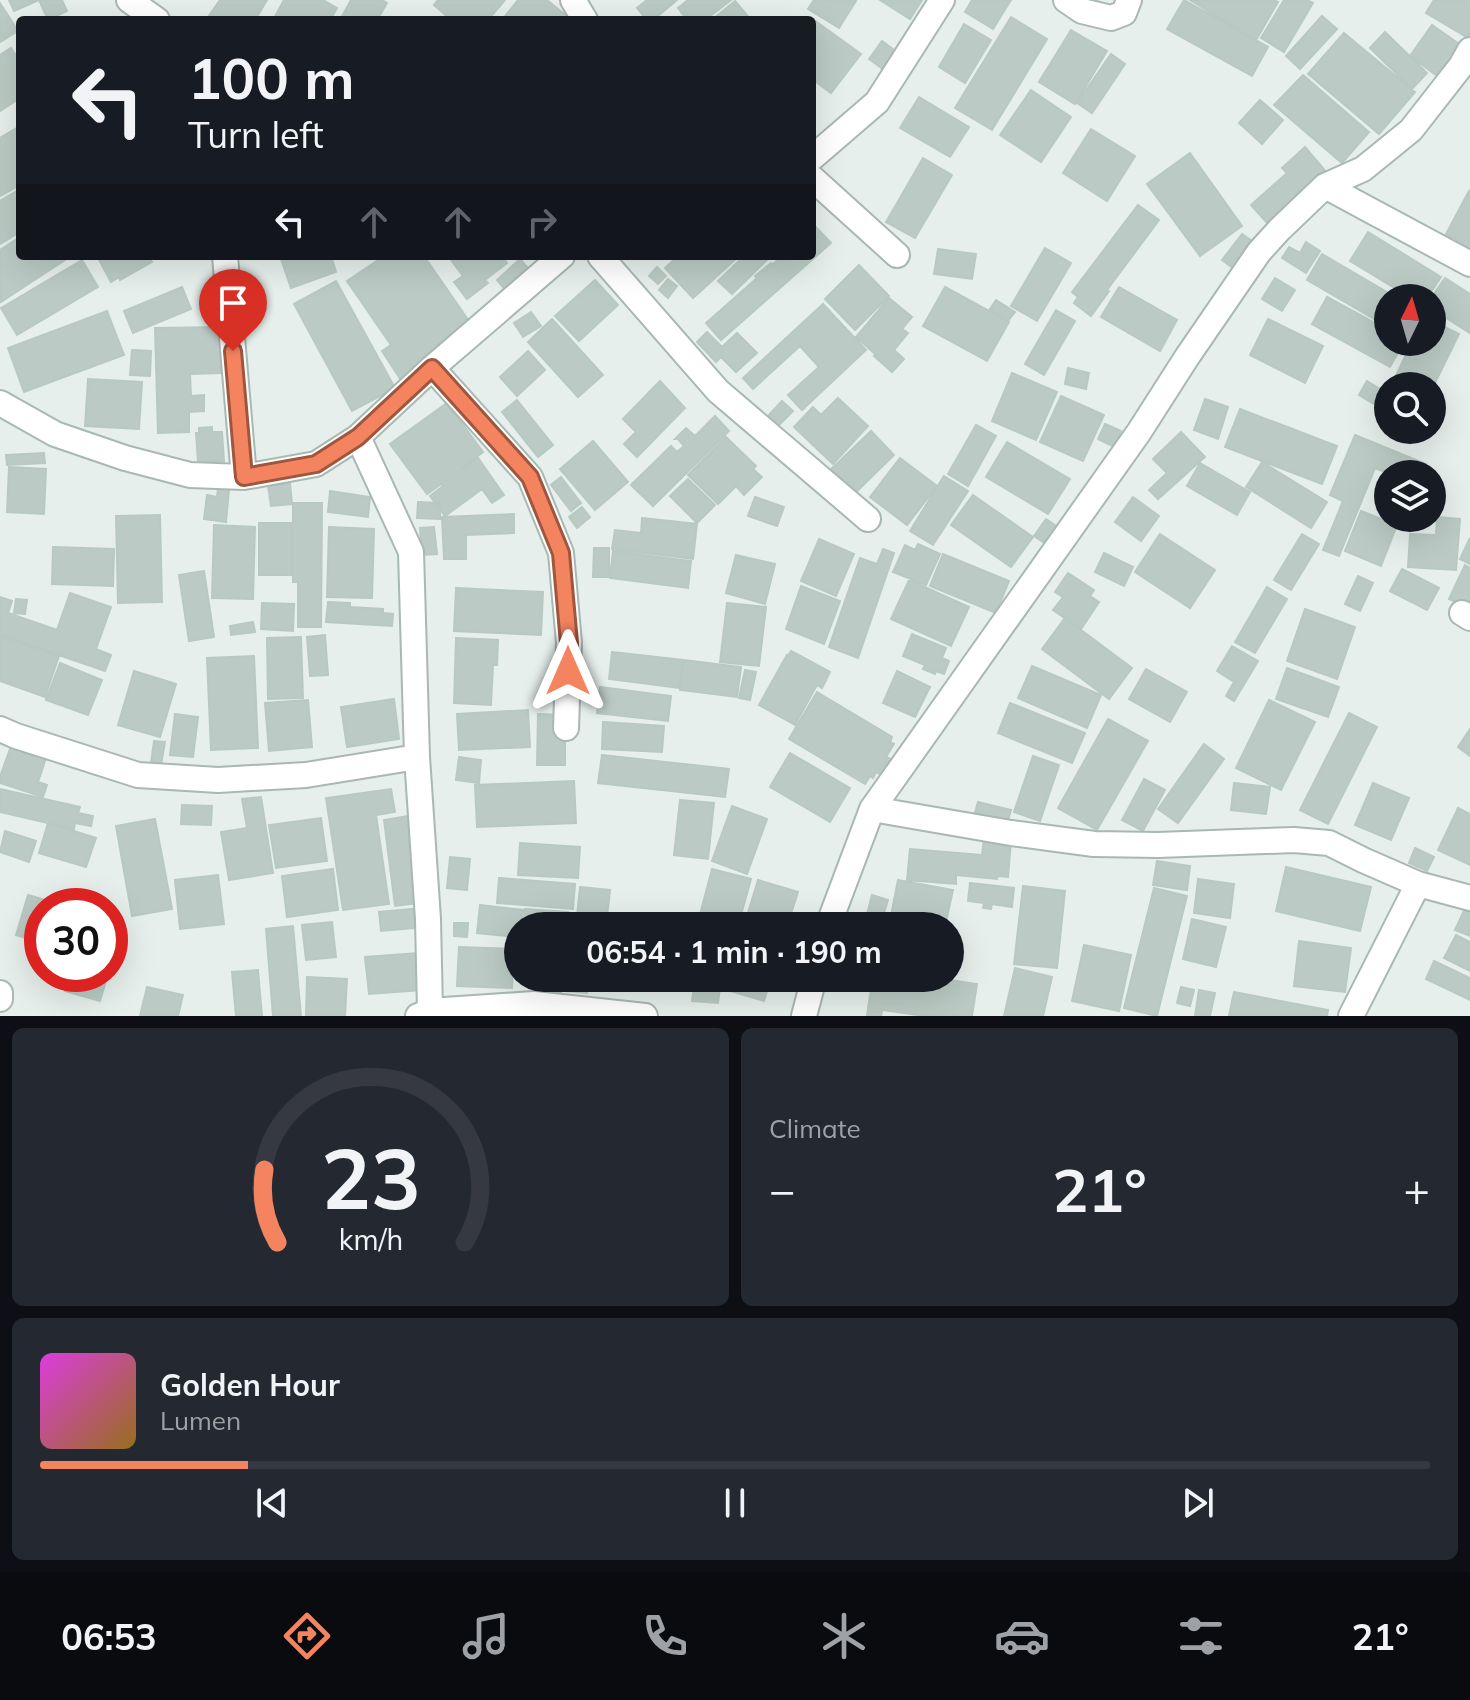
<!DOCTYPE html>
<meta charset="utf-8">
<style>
:root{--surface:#171b24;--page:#242831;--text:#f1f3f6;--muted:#9ea1a6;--line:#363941;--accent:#f4845f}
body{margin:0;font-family:Mulish,sans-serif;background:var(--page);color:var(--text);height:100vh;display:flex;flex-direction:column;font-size:30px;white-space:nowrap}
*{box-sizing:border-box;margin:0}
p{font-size:26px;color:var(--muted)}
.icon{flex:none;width:44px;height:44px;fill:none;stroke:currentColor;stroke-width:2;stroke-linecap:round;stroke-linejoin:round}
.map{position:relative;height:1016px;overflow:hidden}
.panel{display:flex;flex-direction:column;gap:12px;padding:12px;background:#0d0f14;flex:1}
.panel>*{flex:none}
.hud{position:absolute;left:16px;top:16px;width:800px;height:244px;border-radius:8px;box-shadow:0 8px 32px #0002;background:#171b24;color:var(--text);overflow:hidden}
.needle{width:52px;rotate:5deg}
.buttons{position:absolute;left:1374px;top:284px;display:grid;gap:16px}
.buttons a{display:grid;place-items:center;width:72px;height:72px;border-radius:50%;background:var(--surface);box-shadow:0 8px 32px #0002;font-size:40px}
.speed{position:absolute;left:24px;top:888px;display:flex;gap:16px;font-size:40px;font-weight:700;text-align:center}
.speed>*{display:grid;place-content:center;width:104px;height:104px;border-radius:50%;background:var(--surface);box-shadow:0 8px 32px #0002;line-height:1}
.speed .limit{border:12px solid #d22;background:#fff;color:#111}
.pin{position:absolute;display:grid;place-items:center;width:68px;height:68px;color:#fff;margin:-82px -34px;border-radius:50% 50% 50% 0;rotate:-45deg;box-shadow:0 0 8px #0007}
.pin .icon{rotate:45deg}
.me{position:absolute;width:88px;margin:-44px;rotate:0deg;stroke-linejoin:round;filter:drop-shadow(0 0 6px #0008)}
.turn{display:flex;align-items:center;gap:28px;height:168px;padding:0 40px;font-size:36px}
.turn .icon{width:104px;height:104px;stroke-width:2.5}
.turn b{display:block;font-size:56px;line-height:68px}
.lanes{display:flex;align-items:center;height:76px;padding:0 40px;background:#0003;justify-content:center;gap:40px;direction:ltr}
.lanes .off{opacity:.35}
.big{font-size:60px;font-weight:700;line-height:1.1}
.panel .card{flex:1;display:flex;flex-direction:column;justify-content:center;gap:12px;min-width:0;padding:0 28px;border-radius:12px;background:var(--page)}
.panel .dial{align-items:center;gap:0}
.dial svg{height:208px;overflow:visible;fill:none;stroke:var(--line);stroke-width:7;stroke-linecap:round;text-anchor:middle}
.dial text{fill:var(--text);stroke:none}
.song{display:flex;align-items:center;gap:24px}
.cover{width:96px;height:96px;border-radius:12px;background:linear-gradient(135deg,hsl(300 70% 55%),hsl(40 70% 35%))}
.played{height:8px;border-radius:4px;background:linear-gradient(90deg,var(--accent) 15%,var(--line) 15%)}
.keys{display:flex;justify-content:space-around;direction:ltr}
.heat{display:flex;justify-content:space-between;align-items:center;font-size:44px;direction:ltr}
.panel .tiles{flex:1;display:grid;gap:12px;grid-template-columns:1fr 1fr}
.card:last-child{grid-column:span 2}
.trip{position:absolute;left:504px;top:912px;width:460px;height:80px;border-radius:40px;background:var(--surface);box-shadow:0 8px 32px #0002;font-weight:700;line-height:80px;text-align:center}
.tab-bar{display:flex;height:128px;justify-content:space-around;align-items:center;background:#090b0e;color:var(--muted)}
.tab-bar .icon{width:56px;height:56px}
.tab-bar .active{color:var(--accent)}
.tab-bar b{font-size:36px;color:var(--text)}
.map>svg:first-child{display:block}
</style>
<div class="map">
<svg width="1470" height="1016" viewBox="0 0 1470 1016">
<rect width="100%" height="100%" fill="#e6efeb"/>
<!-- building -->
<path fill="#bbcac4" stroke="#b8c9c2" stroke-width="2" d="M9,0H62L67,11L48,20L39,0L14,11Z
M220,0H267L255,20H206Z
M284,0H323L337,8L330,20H273Z
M351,0H382L387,3L377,20H340Z
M438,0H505L488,20H451L434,5Z
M518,0H547L568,17L565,20H502Z
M647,0H677L653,20H647L637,8Z
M688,0H731L705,20H687L678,8Z
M814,0H854L856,1L839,28L808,9Z
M880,0H922L910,19Z
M972,0H1011L993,29L965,12Z
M1184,0L1268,47L1252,76L1167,29Z
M1190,0H1274L1278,2L1256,40Z
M1284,0H1307L1313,3L1284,52L1261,38Z
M1434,0H1470V35L1468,38L1426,13Z
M735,1L751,20H712Z
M0,3L18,31L0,42Z
M1322,16L1337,29L1300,69L1286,56Z
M1011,17L1047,39L992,130L955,108Z
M814,20L861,54L831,93L812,79V22Z
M964,24L991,40L965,83L939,67Z
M1432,25L1465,48L1443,80L1410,56Z
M1071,30L1107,51L1075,104L1039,82Z
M1385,32L1427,73L1412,89L1370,48Z
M1344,33L1415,92L1379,134L1308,74Z
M882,41L898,53L884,70L869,59Z
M11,48L20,62V98L0,111V55Z
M1111,54L1125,64L1092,113L1077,103Z
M1303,75L1369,132L1342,163L1274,105Z
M1031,90L1071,117L1041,162L1000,135Z
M919,97L969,127L950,157L900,128Z
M1260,100L1283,120L1262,144L1239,123Z
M20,126V185L0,196V138Z
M1091,129L1135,156L1107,201L1063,173Z
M1305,147L1327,173L1269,225L1251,205L1287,173L1282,168Z
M1190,153L1242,226L1200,256L1147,184Z
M923,158L952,175L915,238L886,222Z
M20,189V232L0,244V201Z
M1469,191L1470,192V247L1446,234Z
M1138,205L1159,220L1107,290L1109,291L1091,316L1074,303L1078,297L1072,292Z
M812,223L831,243L721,340L706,323L757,278L755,276L771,263L772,265L782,256H812Z
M1368,232L1441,277L1427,298H1411L1350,261Z
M1242,234L1252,241L1233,268L1222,260Z
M20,237V256H71L1,302L0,250Z
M1306,242L1320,251L1306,273L1282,258L1289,247L1300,253Z
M1045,248L1071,263L1037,321L1011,306Z
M938,249L976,254L972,279L934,274Z
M1322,254L1397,298H1388V327L1307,280Z
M97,256H148L152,262L120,280L119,277L111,282Z
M280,256H331L336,272L291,288Z
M384,256H424L471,324L418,360L424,369L403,383L382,351L391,345L347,281Z
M448,256H502L507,263L485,280L488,283L467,299L454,282L463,276Z
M678,256H739L693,298L665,268Z
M744,256H771L732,294L718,281Z
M520,259L532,273L509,294L497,280Z
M82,260L98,287L17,335L1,308Z
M859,265L889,296L855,330L825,299Z
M657,267L666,276L658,284L649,276Z
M1275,278L1295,290L1282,311L1262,299Z
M1445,278L1470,294V333L1432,309L1431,298Z
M668,279L677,286L668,298L659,290Z
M595,280L618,305L579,341L555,316Z
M336,281L395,388L352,411L294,304Z
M182,287L191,309L133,333L124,311Z
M945,287L1009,322L987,361L923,326Z
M1119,287L1177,320L1160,351L1101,317Z
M1327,297L1388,330V342H1404L1390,367L1312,324Z
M889,298L912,317L902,329L908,333L894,350L904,359L892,372L874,356L875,354L856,337Z
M996,300L1015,312L1008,321L990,309Z
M823,304L866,350L802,410L788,395L819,367L800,346L753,389L743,378Z
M1056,310L1075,321L1044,375L1025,364Z
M107,311L124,355L24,392L8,348Z
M531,312L541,326L523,337L514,323Z
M552,319L603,375L578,397L528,342Z
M1268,319L1323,346L1305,383L1250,355Z
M1432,321L1459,334L1432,389V386H1391L1412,342H1432Z
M220,327L221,373L190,374L191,396L204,395V411L189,412V432L158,433L155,328Z
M707,332L722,347L737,333L757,353L736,372L721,357L716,362L697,342Z
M132,350L151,351L150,376L130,375Z
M528,351L545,370L517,396L500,377Z
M1068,368L1089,373L1086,389L1065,384Z
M1012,373L1057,392L1036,440L992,421Z
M88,379L142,382L139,429L85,426Z
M660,381L685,408L637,457L624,444L636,432L623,419Z
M1367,381L1382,390L1374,404L1359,395Z
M1061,396L1104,415L1083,461L1040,442Z
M838,398L868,426L833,464L794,427L813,407L821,415Z
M1205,399L1228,407L1218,439L1194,430Z
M517,400L553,445L538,457L502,412Z
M782,401L793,411L775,429L765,419Z
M447,403L483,452L462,468L463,469L478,458L504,495L492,503L482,489L445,516L430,496L443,486L441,484L427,494L390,444Z
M1240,409L1337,446L1322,484L1225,447Z
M715,416L729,431L653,506L631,485L671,446L677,452L684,446L678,439H675L686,428L695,436Z
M1105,424L1121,431L1114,447L1098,439Z
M976,425L996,436L968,486L948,474Z
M212,427V432H222L224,461L198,462L196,433H199V428Z
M871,431L894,455L850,498L827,473Z
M1181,432L1205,457L1158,499L1149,490L1167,473L1153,459Z
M1355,435L1426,464L1421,474H1390L1375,468L1339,556L1323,550L1343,501L1330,495Z
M726,437L756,466L753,469L762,477L744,495L736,486L718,504L688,475Z
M593,441L628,482L595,510L560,469Z
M1007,442L1070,479L1048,514L986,477Z
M44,453L45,463L7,465L6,455Z
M900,458L937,486L907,525L870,497Z
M1262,462L1327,502L1311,528L1246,487Z
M1200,463L1250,492L1237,515L1187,486Z
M9,467L46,469L44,514L7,512Z
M944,476L968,491L933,545L910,531Z
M561,477L581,503L571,511L551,485Z
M688,479L715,505L697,523L670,496Z
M290,483L292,504L271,506L268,486Z
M218,488L229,489L226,522L204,519L207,495L217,497Z
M330,491L370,497L368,517L328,512Z
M973,495L1033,537L1011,567L951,525Z
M755,497L784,507L777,526L748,516Z
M1133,497L1159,516L1141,541L1115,522Z
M418,502L440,503V519L417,518Z
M293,503H322L321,627H298V582H293Z
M582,507L590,517L577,528L569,517Z
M1361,511L1397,525L1381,566L1345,551Z
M514,514V533L466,535V559H444L442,517Z
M160,515L162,602L118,603L116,516Z
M1437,517L1460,519L1456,570L1408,567L1410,534L1436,535Z
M642,518L697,524L693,559L612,549L615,530L641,533Z
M1046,519L1064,531L1052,548L1034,536Z
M259,523H291V575H259Z
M214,525L255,527L253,599L212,598Z
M329,527L374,529L372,598L327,597Z
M434,527L437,554L422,555L420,528Z
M1160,534L1215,570L1190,608L1135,572Z
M1302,534L1319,544L1291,590L1274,580Z
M1470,538V564L1460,559Z
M819,539L854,554L836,596L801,581Z
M918,544L940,554L926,585L893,572L905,545L915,550Z
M53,547L114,549L113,586L52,584Z
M594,548H609V577H593Z
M883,549L894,553L858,658L829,647L860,558L877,564Z
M613,551L691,561L688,588L610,578Z
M1104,553L1133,567L1124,586L1095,572Z
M943,554L1009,581L996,613L930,586Z
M736,555L775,564L765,604L726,593Z
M1465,565L1470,568V609L1449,599Z
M1402,569L1439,588L1427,610L1390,591Z
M204,571L214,637L189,641L179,575Z
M1068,573L1094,590L1090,596L1099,602L1081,629L1053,610L1063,597L1055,592Z
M1358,576L1373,583L1360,611L1345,604Z
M909,580L969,607L951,646L891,619Z
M801,586L840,601L824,644L786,629Z
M1267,587L1287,599L1255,653L1235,642Z
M456,588L543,592L541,635L454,631Z
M70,593L111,607L96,649L111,655L105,671L0,635V597L12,601L8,613L57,630Z
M16,599L27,600L25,614L14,613Z
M328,602L350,603V607L383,609V613L393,614L392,626L326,622Z
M262,603L294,604L293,631L261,629Z
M727,603L766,607L759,666L720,662Z
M1305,609L1355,627L1337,679L1287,661Z
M1065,618L1132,668L1109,699L1042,649Z
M253,622L255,632L231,635L230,626Z
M912,634L946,648L942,658L949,661L944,674L936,671L935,674L923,669L925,665L903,656Z
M325,635L328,675L310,676L307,637Z
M0,636L59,656L45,697L0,681Z
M301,637L303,698L268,699L267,638Z
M456,638L498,640L497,665H493L491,705L454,703Z
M1232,646L1258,661L1234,701L1226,696L1234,682L1217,671Z
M791,651L830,672L822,688L817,685L795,725L759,705L787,655L788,656Z
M612,652L683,660L679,688L609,679Z
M254,656L258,748L211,750L207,658Z
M684,660L741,667L737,697L680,690Z
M60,663L102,680L88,715L46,700Z
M1032,666L1101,695L1087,728L1018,698Z
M1287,668L1339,687L1328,717L1276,699Z
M1146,669L1187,692L1170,722L1129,699Z
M745,670L756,672L750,700L739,698Z
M134,671L176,684L160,737L118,725Z
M897,671L930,687L915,717L883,703Z
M600,687L671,696L668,721L597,713Z
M817,692L892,737L890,742L894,744L886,757L891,759L882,775L876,772L873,778L870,776L865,784L789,739Z
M394,699L399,739L347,747L341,707Z
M308,700L312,747L269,751L265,703Z
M1269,700L1315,722L1281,790L1236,768Z
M1010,703L1085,733L1072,763L998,733Z
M528,710L530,747L459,750L457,714Z
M1349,713L1377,727L1328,824L1300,810Z
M175,714L198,717L193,757L170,755Z
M538,714L565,715V765H537Z
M1108,719L1148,741L1097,830L1058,808Z
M603,722L664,726L662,752L602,749Z
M1470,729V756L1458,747Z
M154,741L165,742L161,765L151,763Z
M1204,744L1224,759L1178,823L1158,809Z
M11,746L46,758L38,782L47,785L43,797L0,783V777Z
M790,753L850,788L830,822L770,787Z
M602,755L729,769L725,797L598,783Z
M1033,756L1059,765L1040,821L1014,812Z
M459,757L481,760L479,783L456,780Z
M1144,779L1165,790L1143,831L1122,820Z
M574,781L576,823L477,827L475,785Z
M1234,783L1270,787L1266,814L1231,810Z
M1373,783L1409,798L1391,840L1355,825Z
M0,789L80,807L78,813L93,816L91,826L75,823L74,829L0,812Z
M391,789L395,812L376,815L389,904L343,910L326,798Z
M261,797L273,873L229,880L221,832L247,828L242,799Z
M680,800L714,803L708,859L674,855Z
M978,802L1011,810L1007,824L974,816Z
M182,805L212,806L211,825L181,824Z
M732,806L767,819L747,874L712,861Z
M1458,808L1470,814V865L1438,850Z
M409,816L420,903L395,906L384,820Z
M321,818L327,861L276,868L269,825Z
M155,819L172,909L132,916L116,826Z
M48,823L96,838L86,867L39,853Z
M5,831L36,841L29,862L0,852Z
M984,838L1011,841L1008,877L998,876L997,879L956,875V884L907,880L910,849L982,855Z
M520,843L580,847L578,878L518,875Z
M1415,848L1434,857L1427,871L1409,863Z
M450,857L470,859L467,890L447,888Z
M1157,861L1190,866L1187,890L1153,885Z
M1286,867L1371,887L1360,931L1276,911Z
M333,869L338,910L287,917L282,876Z
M712,869L751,879L738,926H697Z
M218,875L224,924L180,929L175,880Z
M499,878L575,884L573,909L497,903Z
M1198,879L1234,884L1230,918L1194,913Z
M758,880L798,892L787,926H744Z
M898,880L953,890L945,926H889Z
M970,883L1014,888L1012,907L992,904L991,909L983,908L984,903L968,901Z
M1023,886L1065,891L1057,968L1014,964Z
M580,887L610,890L606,926H576Z
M1154,888L1187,896L1157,1016L1124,1008Z
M28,895L66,906H42V943L16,935Z
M872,895L888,900L880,926H864Z
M1468,902L1470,903V936L1455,930Z
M480,905L523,910L521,926H518V937L477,933Z
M422,908L424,927L381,931L379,912Z
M525,909L568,912L567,926H524Z
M1192,919L1226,927L1216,967L1183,959Z
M332,922L336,957L306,960L302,925Z
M454,923H468L467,937L454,936Z
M293,926L301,1016H273L266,929Z
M1456,935L1470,942V971L1444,958Z
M1299,941L1351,948L1345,992L1294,986Z
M1084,945L1131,955L1119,1011L1072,1001Z
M459,947L514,949L512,988L457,986Z
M419,953L422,990L369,994L365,957Z
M1434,961L1470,978V1000L1426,979Z
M1015,968L1052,977L1043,1016H1004Z
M258,970L262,1016H236L232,972Z
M70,974H108L100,1001L65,991Z
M307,977L347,979L345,1016H306Z
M531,978H563L561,993L529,988Z
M566,978H589L587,993L565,991Z
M728,978H771L764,1001L724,989Z
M873,978H936L977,984L972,1016H925L868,1008Z
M694,986L720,988L718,1003L692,1001Z
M147,987L183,995L178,1016H140Z
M1181,987L1194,990L1190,1006L1177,1003Z
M1199,990L1215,993L1210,1016H1195Z
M1234,992L1328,1010L1327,1016H1229Z
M868,1010L882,1012L881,1016H867Z"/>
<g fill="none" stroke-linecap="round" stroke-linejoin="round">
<!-- minor casing -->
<g stroke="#a8b8b2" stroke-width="28">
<path id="minor" d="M129,0L157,20
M573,0L585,20
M1066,0L1082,11L1111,18L1124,13L1129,0
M812,158L877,102L942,0
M812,178L897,255
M1325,186L1470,264
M225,256L244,477
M600,256L718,391L868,519
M432,368L530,477L561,553L569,643L566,728
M0,403L55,434L125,458L190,475L244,477L316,464L358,437L432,368L562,256
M358,437L411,552L417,757L428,919L430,1011
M1462,613L1470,618
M0,729L16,736L138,775L218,780L306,775L417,757
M872,809L1011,833L1094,844L1158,845L1294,840L1329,843L1363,860L1418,884L1470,898
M828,926L872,809L1139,432L1187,357L1259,252L1279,230L1325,186L1363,169L1411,130L1461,66L1470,50
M0,993V999
M418,1016L430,1011L534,1004L645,1016
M804,1016L814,978
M1351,1016L1418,884"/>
</g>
<!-- minor -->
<use href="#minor" stroke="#fff" stroke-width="24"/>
</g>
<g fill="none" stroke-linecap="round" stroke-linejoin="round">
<!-- route casing -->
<g stroke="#9f563e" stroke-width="20">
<path id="route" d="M233,351L244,477L316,464L358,437L432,368L530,477L561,553L569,643L568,671"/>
</g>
<!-- route -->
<use href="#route" stroke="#f4845f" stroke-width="14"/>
</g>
</svg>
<div class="buttons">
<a><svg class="needle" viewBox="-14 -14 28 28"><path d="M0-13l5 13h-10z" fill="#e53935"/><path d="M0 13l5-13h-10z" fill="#9ea1a6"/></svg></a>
<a><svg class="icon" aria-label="search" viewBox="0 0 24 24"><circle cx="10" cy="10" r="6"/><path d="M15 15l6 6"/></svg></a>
<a><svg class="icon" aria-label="layers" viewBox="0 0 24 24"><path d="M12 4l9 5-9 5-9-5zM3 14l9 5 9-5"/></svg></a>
</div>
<div class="speed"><div class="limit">30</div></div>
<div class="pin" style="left:233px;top:351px;background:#d93025"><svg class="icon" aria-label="arrive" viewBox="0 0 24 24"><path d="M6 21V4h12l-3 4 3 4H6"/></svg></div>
<svg class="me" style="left:568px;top:671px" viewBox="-20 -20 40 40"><path d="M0-17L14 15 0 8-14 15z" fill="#f4845f" stroke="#fff" stroke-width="4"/></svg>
<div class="trip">06:54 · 1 min · 190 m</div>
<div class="hud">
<div class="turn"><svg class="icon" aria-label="left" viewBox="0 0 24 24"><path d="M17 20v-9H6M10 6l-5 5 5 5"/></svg><div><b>100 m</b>Turn left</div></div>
<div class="lanes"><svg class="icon" aria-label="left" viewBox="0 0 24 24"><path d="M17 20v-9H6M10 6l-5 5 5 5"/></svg><svg class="icon off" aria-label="ahead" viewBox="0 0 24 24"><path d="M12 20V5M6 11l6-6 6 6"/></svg><svg class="icon off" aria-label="ahead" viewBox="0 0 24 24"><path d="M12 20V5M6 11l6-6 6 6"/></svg><svg class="icon off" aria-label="right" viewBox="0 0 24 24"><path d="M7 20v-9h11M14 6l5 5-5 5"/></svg></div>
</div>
</div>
<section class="panel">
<div class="tiles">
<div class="card dial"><svg viewBox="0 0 100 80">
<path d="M14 69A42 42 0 1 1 86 69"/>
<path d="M14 69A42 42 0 0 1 9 41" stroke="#f4845f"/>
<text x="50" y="56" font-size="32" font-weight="700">23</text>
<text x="50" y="72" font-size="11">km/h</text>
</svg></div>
<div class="card"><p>Climate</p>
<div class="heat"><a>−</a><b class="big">21°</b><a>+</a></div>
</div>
<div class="card">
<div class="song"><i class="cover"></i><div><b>Golden Hour</b><p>Lumen</p></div></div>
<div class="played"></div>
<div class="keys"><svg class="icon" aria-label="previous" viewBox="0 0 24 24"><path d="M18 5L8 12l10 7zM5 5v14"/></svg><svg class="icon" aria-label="pause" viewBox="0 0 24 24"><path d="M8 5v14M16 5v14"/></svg><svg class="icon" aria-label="next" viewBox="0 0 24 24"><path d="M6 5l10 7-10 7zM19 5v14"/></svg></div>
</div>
</div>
</section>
<nav class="tab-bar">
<b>06:53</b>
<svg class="icon active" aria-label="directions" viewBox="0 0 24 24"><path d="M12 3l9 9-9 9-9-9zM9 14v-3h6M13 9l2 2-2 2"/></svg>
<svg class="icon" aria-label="music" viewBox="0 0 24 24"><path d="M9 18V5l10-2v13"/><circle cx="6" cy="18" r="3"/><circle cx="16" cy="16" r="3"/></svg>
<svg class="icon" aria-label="phone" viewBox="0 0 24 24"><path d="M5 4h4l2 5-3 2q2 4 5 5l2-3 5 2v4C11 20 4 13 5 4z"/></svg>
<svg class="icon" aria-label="climate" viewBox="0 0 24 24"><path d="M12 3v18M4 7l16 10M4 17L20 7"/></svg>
<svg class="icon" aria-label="car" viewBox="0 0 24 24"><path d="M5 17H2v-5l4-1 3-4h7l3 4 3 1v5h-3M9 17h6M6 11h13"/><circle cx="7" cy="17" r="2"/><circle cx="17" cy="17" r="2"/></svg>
<svg class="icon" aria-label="filters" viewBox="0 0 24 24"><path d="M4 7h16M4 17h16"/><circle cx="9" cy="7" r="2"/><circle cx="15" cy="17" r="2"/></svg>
<b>21°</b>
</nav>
